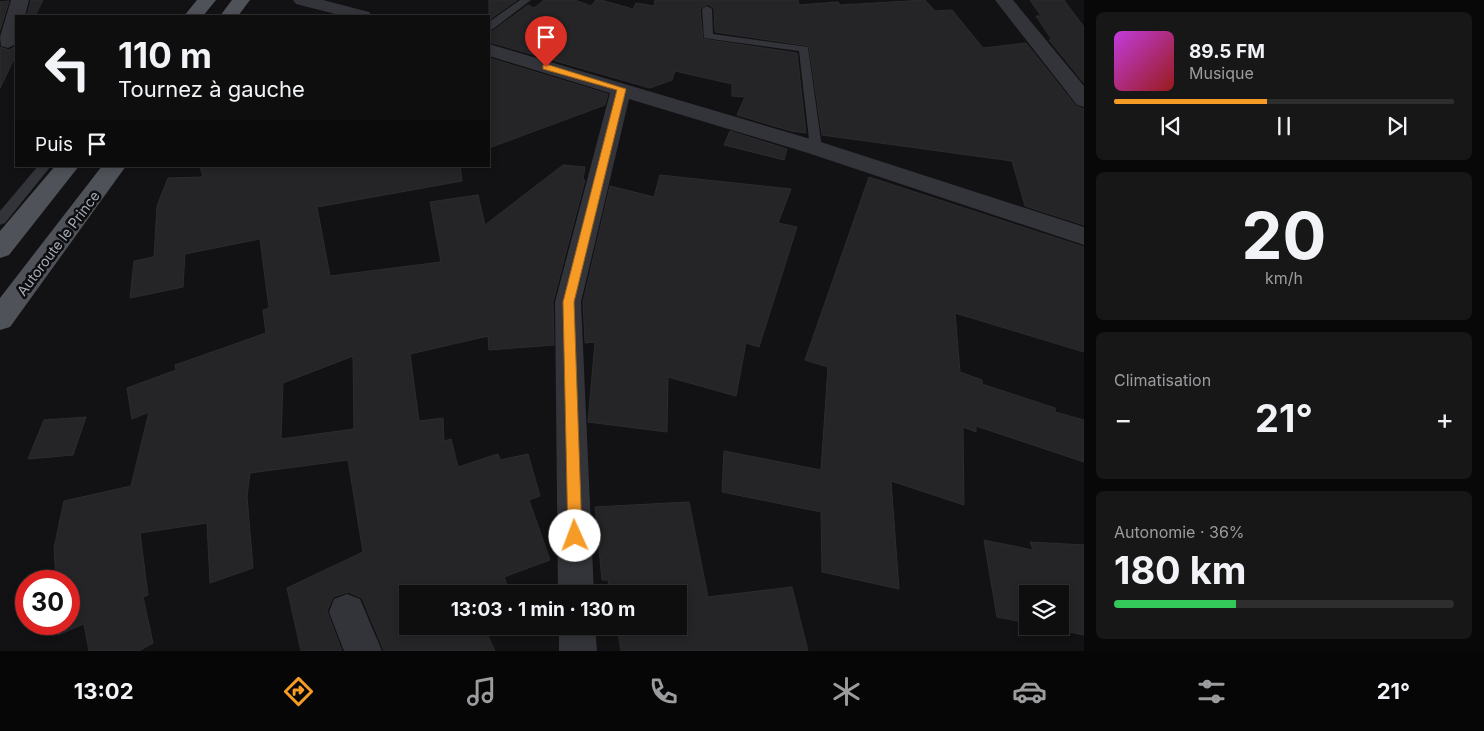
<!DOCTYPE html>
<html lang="fr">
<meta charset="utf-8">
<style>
:root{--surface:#0e0e0f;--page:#171718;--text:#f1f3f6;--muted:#9b9c9e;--line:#2e2e2f;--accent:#f79b27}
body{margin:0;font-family:Inter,sans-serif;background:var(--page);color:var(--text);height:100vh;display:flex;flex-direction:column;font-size:19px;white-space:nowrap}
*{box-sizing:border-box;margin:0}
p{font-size:16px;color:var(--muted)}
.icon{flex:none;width:28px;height:28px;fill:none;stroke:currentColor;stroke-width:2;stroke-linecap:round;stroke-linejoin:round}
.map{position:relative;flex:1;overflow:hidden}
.drawer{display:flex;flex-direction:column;gap:12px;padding:12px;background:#080808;width:400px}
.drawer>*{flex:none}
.banner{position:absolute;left:15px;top:15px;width:475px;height:152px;border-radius:0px;box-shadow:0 2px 8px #0003,0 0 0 1px var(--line);background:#0e0e0f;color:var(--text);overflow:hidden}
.fabs{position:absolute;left:1019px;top:585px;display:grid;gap:10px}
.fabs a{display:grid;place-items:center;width:50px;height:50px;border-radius:0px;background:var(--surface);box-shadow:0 2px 8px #0003,0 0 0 1px var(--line);font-size:25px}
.speed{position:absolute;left:15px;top:570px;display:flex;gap:10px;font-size:25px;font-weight:700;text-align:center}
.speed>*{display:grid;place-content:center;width:65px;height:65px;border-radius:50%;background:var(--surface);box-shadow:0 2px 8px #0003,0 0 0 1px var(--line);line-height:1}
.speed .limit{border:8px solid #d22;background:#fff;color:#111}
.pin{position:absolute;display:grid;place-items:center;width:42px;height:42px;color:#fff;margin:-51px -21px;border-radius:50% 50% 50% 0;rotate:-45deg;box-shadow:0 0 5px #0007}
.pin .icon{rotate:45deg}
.me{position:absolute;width:55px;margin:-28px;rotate:358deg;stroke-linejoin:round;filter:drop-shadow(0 0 4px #0008)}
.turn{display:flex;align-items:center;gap:18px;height:105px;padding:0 20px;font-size:22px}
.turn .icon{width:65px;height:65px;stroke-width:2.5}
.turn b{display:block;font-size:35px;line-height:42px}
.then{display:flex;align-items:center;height:48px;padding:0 20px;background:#0003;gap:10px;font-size:19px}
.big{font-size:38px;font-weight:700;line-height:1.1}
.drawer .widget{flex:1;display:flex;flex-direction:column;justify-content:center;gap:8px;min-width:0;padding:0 18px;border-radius:8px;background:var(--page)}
.drawer .dial{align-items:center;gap:0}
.dial b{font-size:65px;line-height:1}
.song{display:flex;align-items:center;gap:15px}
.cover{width:60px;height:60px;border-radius:8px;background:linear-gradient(135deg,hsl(290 70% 55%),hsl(0 70% 35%))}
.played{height:5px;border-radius:2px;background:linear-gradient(90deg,var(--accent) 45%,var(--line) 45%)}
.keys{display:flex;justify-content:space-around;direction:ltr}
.heat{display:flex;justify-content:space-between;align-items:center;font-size:28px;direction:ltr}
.charge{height:8px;border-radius:4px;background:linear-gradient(90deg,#34c759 36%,var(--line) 0)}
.trip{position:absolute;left:399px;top:585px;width:288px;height:50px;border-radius:0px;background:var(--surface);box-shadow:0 2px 8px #0003,0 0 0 1px var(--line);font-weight:700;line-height:50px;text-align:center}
.tab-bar{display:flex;height:80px;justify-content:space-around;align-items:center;background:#060606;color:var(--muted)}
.tab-bar .icon{width:35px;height:35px}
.tab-bar .active{color:var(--accent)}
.tab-bar b{font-size:22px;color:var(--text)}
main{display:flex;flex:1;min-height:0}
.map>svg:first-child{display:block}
</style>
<main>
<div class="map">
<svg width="1084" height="651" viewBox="0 0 1084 651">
<rect width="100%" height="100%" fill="#121214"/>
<!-- building -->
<path fill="#252528" stroke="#2c2c30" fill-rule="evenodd" d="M31,0H43L35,16H27Z
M489,0H517L489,20Z
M544,0H575L591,6L596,0H601L633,9L636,3L654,6L655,0H798L799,5L838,2L840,5L925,0L935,11L952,10L983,48L1026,43L1076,106L1084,109V225L1025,206L1012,161L822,135L809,46L715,32L714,9L708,4L700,9L703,39L797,53L806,133L791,131L737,115L745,97L732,96V84L675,71L672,80L650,88L489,42V32L494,30L528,5L534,8Z
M1030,0H1064L1084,27V83L1049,40H1052L1036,16H1041Z
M9,1L0,30V2Z
M16,46V55L0,88V47L9,50Z
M489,58L608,94L605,105L489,148Z
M730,131L787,149L784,160L724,145Z
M563,165L585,167L583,180H585L553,302L554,345L489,350L488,336L410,354L419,421L443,418L444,441L451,439L458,467L498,454L500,460L528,454L540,496L529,500L550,560L504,577L509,591L503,594H408V626H483L495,651H384L362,598L348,592L333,597L327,611L342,651H301L287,588L363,552L348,460L250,473L247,496L253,568L210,583L207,523L140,533L148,595L143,597L153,643L139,651H89L84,624L58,635V624H69V581H56L54,548L64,501L131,486L149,412L132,419L127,388L176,370L175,365L266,333L263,310L269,308L260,239L185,254L183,287L130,298L134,261L154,257L157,206L168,178L203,177L200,166H460L462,181L317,207L330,276L441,262L430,202L478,195L485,225ZM353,356L354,429L281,439L283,383Z
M660,175L791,189L778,223L797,227L759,347L746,343L736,396L668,377L667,432L588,422L595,342L585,343L583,302L610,186L654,197Z
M869,177L1084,247V352L955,313L960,372L982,380V384L1055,408V412L1084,420V462L976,426V432L963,427L964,505L891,481L899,589L822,572L821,512L722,492L724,451L821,470L828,367L805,360Z
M86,417L73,455L28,459L44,420Z
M689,502L708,597L792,587L808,651H621L617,626H678V594H610L608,580H602L595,507Z
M984,540L1033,550L1030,542L1084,545V635L1041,626H1060V594H1028V623L997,617Z"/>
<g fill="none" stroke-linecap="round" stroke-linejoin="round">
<!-- lane -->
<path fill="#333439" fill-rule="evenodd" d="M520,0H531L493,29L489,30V22Z
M707,6L712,9L713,34L808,47L822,148L820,151H812L810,148L799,51L704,38L702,9Z
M38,166H51L5,223L0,225V211Z"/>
<!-- street -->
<path fill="#333439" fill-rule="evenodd" d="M11,0H29L25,16H16V44L8,48L1,46L0,37Z
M293,0H323L369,12L372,16H343L296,4Z
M995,0H1013L1084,86V107L1077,105Z
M489,44L824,143L1084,227V245L808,153L629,99L581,302L594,594H558L555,302L610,93L489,56Z
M347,594L360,599L382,651H344L329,612L334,599Z
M559,626H595L597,651H559Z"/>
<!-- primary -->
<path fill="#4f5258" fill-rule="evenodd" d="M197,0H216L203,16H184Z
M232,0H250L238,16H220Z
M55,166H79L9,255L0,258V231Z
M102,166H126L10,327L0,330V298Z"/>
</g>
<!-- route -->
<path fill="#f79b27" stroke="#a16519" d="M543,65H549L626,89L574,302L582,536L580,540L575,542L570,540L568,536L563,302L617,90L543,69Z"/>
<g text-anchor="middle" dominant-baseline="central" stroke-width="5" stroke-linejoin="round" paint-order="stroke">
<!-- street labels -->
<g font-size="14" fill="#a3aab5" stroke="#0d0d0f">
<text transform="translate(58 243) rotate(-53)">Autoroute le Prince</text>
</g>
</g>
</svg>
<div class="fabs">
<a><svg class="icon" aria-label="layers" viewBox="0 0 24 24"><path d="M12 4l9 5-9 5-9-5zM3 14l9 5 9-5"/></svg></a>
</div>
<div class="speed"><div class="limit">30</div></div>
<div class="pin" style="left:546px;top:67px;background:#d93025"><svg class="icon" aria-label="arrive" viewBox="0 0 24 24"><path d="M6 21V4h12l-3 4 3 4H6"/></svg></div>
<svg class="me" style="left:575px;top:536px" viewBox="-20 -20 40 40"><circle r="19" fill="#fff"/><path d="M0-13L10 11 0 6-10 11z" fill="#f79b27"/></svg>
<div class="trip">13:03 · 1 min · 130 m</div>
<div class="banner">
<div class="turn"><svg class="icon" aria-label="left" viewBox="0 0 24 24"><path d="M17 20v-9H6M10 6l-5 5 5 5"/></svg><div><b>110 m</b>Tournez à gauche</div></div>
<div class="then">Puis<svg class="icon" aria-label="arrive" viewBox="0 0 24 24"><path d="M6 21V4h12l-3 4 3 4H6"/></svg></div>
</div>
</div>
<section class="drawer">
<div class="widget">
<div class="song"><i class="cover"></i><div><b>89.5 FM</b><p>Musique</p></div></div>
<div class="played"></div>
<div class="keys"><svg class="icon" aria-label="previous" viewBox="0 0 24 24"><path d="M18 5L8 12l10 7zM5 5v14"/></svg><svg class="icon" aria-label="pause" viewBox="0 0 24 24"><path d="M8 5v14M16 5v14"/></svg><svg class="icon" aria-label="next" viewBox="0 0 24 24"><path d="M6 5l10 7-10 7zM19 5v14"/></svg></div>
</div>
<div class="widget dial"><b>20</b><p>km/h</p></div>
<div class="widget"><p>Climatisation</p>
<div class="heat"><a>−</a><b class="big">21°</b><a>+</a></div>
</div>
<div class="widget"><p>Autonomie · 36%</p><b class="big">180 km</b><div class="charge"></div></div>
</section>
</main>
<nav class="tab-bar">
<b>13:02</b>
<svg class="icon active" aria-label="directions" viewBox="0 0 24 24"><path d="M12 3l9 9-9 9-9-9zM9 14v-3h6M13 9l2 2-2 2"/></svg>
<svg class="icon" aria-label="music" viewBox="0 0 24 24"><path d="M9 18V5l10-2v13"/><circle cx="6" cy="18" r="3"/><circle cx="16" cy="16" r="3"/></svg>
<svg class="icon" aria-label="phone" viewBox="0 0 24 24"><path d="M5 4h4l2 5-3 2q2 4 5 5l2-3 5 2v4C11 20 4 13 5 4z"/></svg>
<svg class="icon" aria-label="climate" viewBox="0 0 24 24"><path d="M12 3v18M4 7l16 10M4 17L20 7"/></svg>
<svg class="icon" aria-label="car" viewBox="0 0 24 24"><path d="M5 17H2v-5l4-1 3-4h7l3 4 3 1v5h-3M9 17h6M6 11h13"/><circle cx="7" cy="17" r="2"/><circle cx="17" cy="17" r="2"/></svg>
<svg class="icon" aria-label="filters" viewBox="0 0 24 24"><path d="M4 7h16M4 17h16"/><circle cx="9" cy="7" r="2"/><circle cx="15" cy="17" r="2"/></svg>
<b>21°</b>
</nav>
